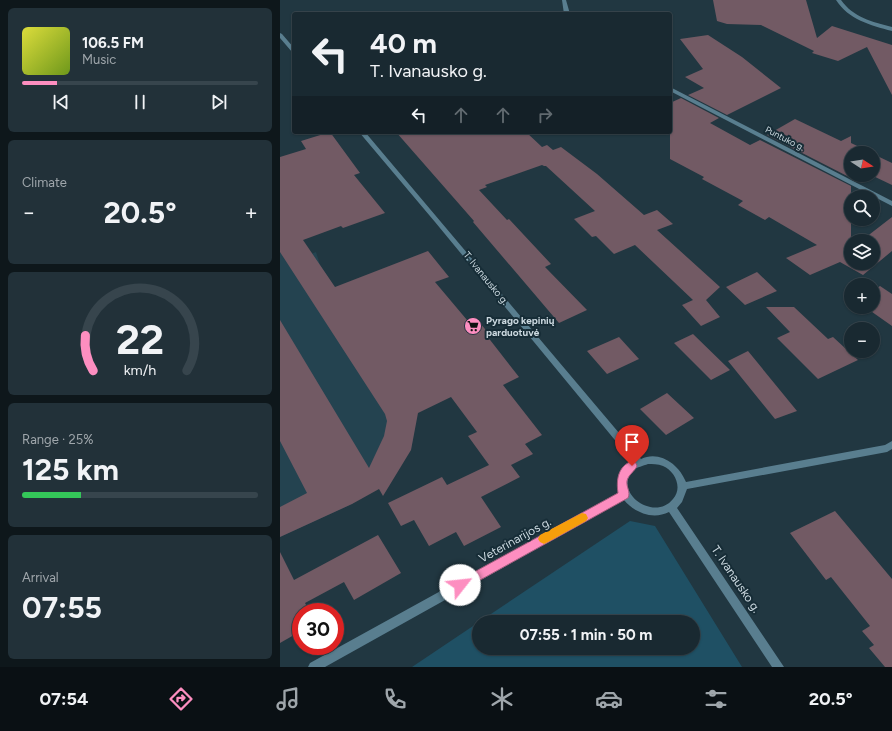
<!DOCTYPE html>
<meta charset="utf-8">
<style>
:root{--surface:#192931;--page:#223139;--text:#f1f3f6;--muted:#9fa6ab;--line:#37454d;--accent:#fd8ec0}
body{margin:0;font-family:Figtree,sans-serif;background:var(--page);color:var(--text);height:100vh;display:flex;flex-direction:column;font-size:15px;white-space:nowrap}
*{box-sizing:border-box;margin:0}
p{font-size:13px;color:var(--muted)}
.icon{flex:none;width:22px;height:22px;fill:none;stroke:currentColor;stroke-width:2;stroke-linecap:round;stroke-linejoin:round}
.map{position:relative;flex:1;overflow:hidden}
.details{display:flex;flex-direction:column;gap:8px;padding:8px;background:#0e171b;width:280px}
.details>*{flex:none}
.guide{position:absolute;left:12px;top:12px;width:380px;height:122px;border-radius:4px;box-shadow:0 1px 3px #0004,0 0 0 1px var(--line);background:#192931;color:var(--text);overflow:hidden}
.needle{width:26px;rotate:102deg}
.controls{position:absolute;left:564px;top:146px;display:grid;gap:8px}
.controls a{display:grid;place-items:center;width:36px;height:36px;border-radius:50%;background:var(--surface);box-shadow:0 1px 3px #0004,0 0 0 1px var(--line);font-size:20px}
.speed{position:absolute;left:12px;top:603px;display:flex;gap:8px;font-size:20px;font-weight:700;text-align:center}
.speed>*{display:grid;place-content:center;width:52px;height:52px;border-radius:50%;background:var(--surface);box-shadow:0 1px 3px #0004,0 0 0 1px var(--line);line-height:1}
.speed .limit{border:6px solid #d22;background:#fff;color:#111}
.pin{position:absolute;display:grid;place-items:center;width:34px;height:34px;color:#fff;margin:-41px -17px;border-radius:50% 50% 50% 0;rotate:-45deg;box-shadow:0 0 4px #0007}
.pin .icon{rotate:45deg}
.me{position:absolute;width:44px;margin:-22px;rotate:61deg;stroke-linejoin:round;filter:drop-shadow(0 0 3px #0008)}
.turn{display:flex;align-items:center;gap:14px;height:84px;padding:0 12px;font-size:18px}
.turn .icon{width:52px;height:52px;stroke-width:2.5}
.turn b{display:block;font-size:28px;line-height:34px}
.lanes{display:flex;align-items:center;height:38px;padding:0 12px;background:#0003;justify-content:center;gap:20px;direction:ltr}
.lanes .off{opacity:.35}
.big{font-size:30px;font-weight:700;line-height:1.1}
.details .card{flex:1;display:flex;flex-direction:column;justify-content:center;gap:6px;min-width:0;padding:0 14px;border-radius:6px;background:var(--page)}
.details .dial{align-items:center;gap:0}
.dial svg{height:104px;overflow:visible;fill:none;stroke:var(--line);stroke-width:7;stroke-linecap:round;text-anchor:middle}
.dial text{fill:var(--text);stroke:none}
.song{display:flex;align-items:center;gap:12px}
.cover{width:48px;height:48px;border-radius:6px;background:linear-gradient(135deg,hsl(60 70% 55%),hsl(80 70% 35%))}
.played{height:4px;border-radius:2px;background:linear-gradient(90deg,var(--accent) 15%,var(--line) 15%)}
.keys{display:flex;justify-content:space-around;direction:ltr}
.heat{display:flex;justify-content:space-between;align-items:center;font-size:22px;direction:ltr}
.charge{height:6px;border-radius:3px;background:linear-gradient(90deg,#34c759 25%,var(--line) 0)}
.trip{position:absolute;left:192px;top:615px;width:228px;height:40px;border-radius:20px;background:var(--surface);box-shadow:0 1px 3px #0004,0 0 0 1px var(--line);font-weight:700;line-height:40px;text-align:center}
.tabs{display:flex;height:64px;justify-content:space-around;align-items:center;background:#0a1014;color:var(--muted)}
.tabs .icon{width:28px;height:28px}
.tabs .current{color:var(--accent)}
.tabs b{font-size:18px;color:var(--text)}
main{display:flex;flex:1;min-height:0}
.map>svg:first-child{display:block}
</style>
<main>
<section class="details">
<div class="card">
<div class="song"><i class="cover"></i><div><b>106.5 FM</b><p>Music</p></div></div>
<div class="played"></div>
<div class="keys"><svg class="icon" aria-label="previous" viewBox="0 0 24 24"><path d="M18 5L8 12l10 7zM5 5v14"/></svg><svg class="icon" aria-label="pause" viewBox="0 0 24 24"><path d="M8 5v14M16 5v14"/></svg><svg class="icon" aria-label="next" viewBox="0 0 24 24"><path d="M6 5l10 7-10 7zM19 5v14"/></svg></div>
</div>
<div class="card"><p>Climate</p>
<div class="heat"><a>−</a><b class="big">20.5°</b><a>+</a></div>
</div>
<div class="card dial"><svg viewBox="0 0 100 80">
<path d="M14 69A42 42 0 1 1 86 69"/>
<path d="M14 69A42 42 0 0 1 8 42" stroke="#fd8ec0"/>
<text x="50" y="56" font-size="32" font-weight="700">22</text>
<text x="50" y="72" font-size="11">km/h</text>
</svg></div>
<div class="card"><p>Range · 25%</p><b class="big">125 km</b><div class="charge"></div></div>
<div class="card"><p>Arrival</p><b class="big">07:55</b></div>
</section>
<div class="map">
<svg width="612" height="667" viewBox="0 0 612 667">
<rect width="100%" height="100%" fill="#213741"/>
<!-- built -->
<path fill="#244350" d="M0,196L19,259L36,252L40,265L137,415L131,450L72,504L0,537Z"/>
<!-- green -->
<path fill="#1f5064" d="M350,521L375,526L462,667H132L199,622V648H413V622H199Z"/>
<!-- building -->
<path fill="#725a64" d="M433,0H526L537,38L552,26L612,45V95L587,47L558,61L532,53L534,51L481,25L447,24L437,21Z
M428,35L462,57L501,88L447,115L408,95L424,88L405,77L423,69L400,39Z
M401,98L439,118L430,123L470,145L480,140L571,186V263H593V241H581L612,217V251L583,275L560,262L530,275L506,258L537,245L489,217L485,220L458,205L463,201L422,179L424,177L390,159V103Z
M515,119L561,141L571,136V143L592,153H571V178L487,135Z
M50,132L80,173L74,175L105,213L63,228L61,226L23,240L55,287L148,251L169,277L155,282L187,320L195,317L210,335L207,336L239,377L223,385L262,435L245,444L253,454L231,465L240,477L201,497L221,527L184,546L176,532L149,546L134,520L121,526L108,503L162,477L167,485L209,465L188,436L197,432L171,397L138,413L131,450L103,496L99,489L72,504L0,537V507L27,493L0,441V320L89,468L104,436L107,421L105,414L0,252V157L26,149L21,141Z
M116,132H246L262,147L267,145L273,150L281,147L317,174L364,215L377,210L393,224L377,230L440,287L426,300L440,317L421,326L402,305L413,300L355,245L334,254L316,236L312,237L294,219L315,211L266,166H264L262,165L205,185L207,187L199,190L227,220L229,219L271,264L265,267L307,310L279,323L193,222L194,221Z
M593,154L612,163V185L591,175H593Z
M477,272L497,291L465,305L446,287Z
M600,286L612,294V326L585,307H593V291Z
M486,307H514L548,339L553,337L578,360L538,379L497,338L510,332Z
M413,334L450,370L431,380L394,343Z
M339,337L359,359L327,374L307,351Z
M468,351L517,411L495,419L448,361Z
M387,393L414,418L386,435L360,409Z
M555,511L612,579V667H605L589,648L594,645L582,631L590,626L551,577L546,580L510,533Z
M98,535L121,573L74,600L64,582L25,603L30,612H21V631L0,643V552L14,580Z"/>
<g fill="none" stroke-linecap="round" stroke-linejoin="round">
<!-- street -->
<path fill="#597e8f" fill-rule="evenodd" d="M282,0H286L290,14H284Z
M556,0H561C573,17 592,22 612,27V31C590,25 569,20 556,0Z
M0,33L2,34L14,48V53L12,52L0,38Z
M390,87L612,201V206L390,91Z
M79,132H85L361,459C379,450 399,464 406,482L605,445L612,441V449L607,452L407,489L402,502L397,508L504,667H492L389,512C373,520 355,513 344,500L45,667H28L30,663L340,492C335,481 341,467 353,462L155,222ZM368,464C372,464 378,464 383,466C395,471 403,488 393,499C374,523 331,491 354,470C357,467 363,466 368,464Z"/>
</g>
<!-- route -->
<path fill="#fd8ec0" stroke="#a45c7d" d="M352,461L356,463L357,466C355,471 348,475 347,481C346,487 351,492 348,498L184,589L180,591L176,589L174,585L176,582L338,493C336,480 338,466 352,461Z"/>
<!-- slow -->
<path fill="#f59e0b" d="M302,513L306,514L308,518L306,521L268,542L264,544L260,542L258,539L260,535Z"/>
<!-- icons -->
<defs>
<g id="supermarket-disc" transform="scale(0.9)"><circle r="9.5" fill="#fd8ec0" stroke="#172d37"/><path d="M-6-5.5h2.5l.6 2H6L4.5 2H-2.5L-4.4-4H-6ZM-1.5 3.2a1.3 1.3 0 1 0 .1 0ZM3 3.2a1.3 1.3 0 1 0 .1 0Z" fill="#111"/></g>
</defs>
<g fill-rule="evenodd">
<use href="#supermarket-disc" x="193" y="326"/>
</g>
<g text-anchor="middle" dominant-baseline="central" stroke-width="4" stroke-linejoin="round" paint-order="stroke">
<!-- far-street labels -->
<g font-size="9" fill="#cddae1" stroke="#172d37">
<text transform="translate(505 138) rotate(27)">Puntuko g.</text>
</g>
<!-- street labels -->
<g font-size="10" fill="#cddae1" stroke="#172d37">
<text transform="translate(206 278) rotate(51)">T. Ivanausko g.</text>
</g>
<!-- poi labels -->
<g font-size="10" font-weight="bold" fill="#cddae1" stroke="#172d37" text-anchor="start">
<text x="206" y="320">Pyrago kepinių<tspan x="206" dy="12">parduotuvė</tspan></text>
</g>
<!-- near-street labels -->
<g font-size="12" fill="#cddae1" stroke="#172d37">
<text transform="translate(235 540) rotate(-29)">Veterinarijos g.</text>
<text transform="translate(456 579) rotate(56)">T. Ivanausko g.</text>
</g>
</g>
</svg>
<div class="controls">
<a><svg class="needle" viewBox="-14 -14 28 28"><path d="M0-13l5 13h-10z" fill="#e53935"/><path d="M0 13l5-13h-10z" fill="#9fa6ab"/></svg></a>
<a><svg class="icon" aria-label="search" viewBox="0 0 24 24"><circle cx="10" cy="10" r="6"/><path d="M15 15l6 6"/></svg></a>
<a><svg class="icon" aria-label="layers" viewBox="0 0 24 24"><path d="M12 4l9 5-9 5-9-5zM3 14l9 5 9-5"/></svg></a>
<a>+</a>
<a>−</a>
</div>
<div class="speed"><div class="limit">30</div></div>
<div class="pin" style="left:352px;top:466px;background:#d93025"><svg class="icon" aria-label="arrive" viewBox="0 0 24 24"><path d="M6 21V4h12l-3 4 3 4H6"/></svg></div>
<svg class="me" style="left:180px;top:585px" viewBox="-20 -20 40 40"><circle r="19" fill="#fff"/><path d="M0-13L10 11 0 6-10 11z" fill="#fd8ec0"/></svg>
<div class="trip">07:55 · 1 min · 50 m</div>
<div class="guide">
<div class="turn"><svg class="icon" aria-label="left" viewBox="0 0 24 24"><path d="M17 20v-9H6M10 6l-5 5 5 5"/></svg><div><b>40 m</b>T. Ivanausko g.</div></div>
<div class="lanes"><svg class="icon" aria-label="left" viewBox="0 0 24 24"><path d="M17 20v-9H6M10 6l-5 5 5 5"/></svg><svg class="icon off" aria-label="ahead" viewBox="0 0 24 24"><path d="M12 20V5M6 11l6-6 6 6"/></svg><svg class="icon off" aria-label="ahead" viewBox="0 0 24 24"><path d="M12 20V5M6 11l6-6 6 6"/></svg><svg class="icon off" aria-label="right" viewBox="0 0 24 24"><path d="M7 20v-9h11M14 6l5 5-5 5"/></svg></div>
</div>
</div>
</main>
<nav class="tabs">
<b>07:54</b>
<svg class="icon current" aria-label="directions" viewBox="0 0 24 24"><path d="M12 3l9 9-9 9-9-9zM9 14v-3h6M13 9l2 2-2 2"/></svg>
<svg class="icon" aria-label="music" viewBox="0 0 24 24"><path d="M9 18V5l10-2v13"/><circle cx="6" cy="18" r="3"/><circle cx="16" cy="16" r="3"/></svg>
<svg class="icon" aria-label="phone" viewBox="0 0 24 24"><path d="M5 4h4l2 5-3 2q2 4 5 5l2-3 5 2v4C11 20 4 13 5 4z"/></svg>
<svg class="icon" aria-label="climate" viewBox="0 0 24 24"><path d="M12 3v18M4 7l16 10M4 17L20 7"/></svg>
<svg class="icon" aria-label="car" viewBox="0 0 24 24"><path d="M5 17H2v-5l4-1 3-4h7l3 4 3 1v5h-3M9 17h6M6 11h13"/><circle cx="7" cy="17" r="2"/><circle cx="17" cy="17" r="2"/></svg>
<svg class="icon" aria-label="filters" viewBox="0 0 24 24"><path d="M4 7h16M4 17h16"/><circle cx="9" cy="7" r="2"/><circle cx="15" cy="17" r="2"/></svg>
<b>20.5°</b>
</nav>
